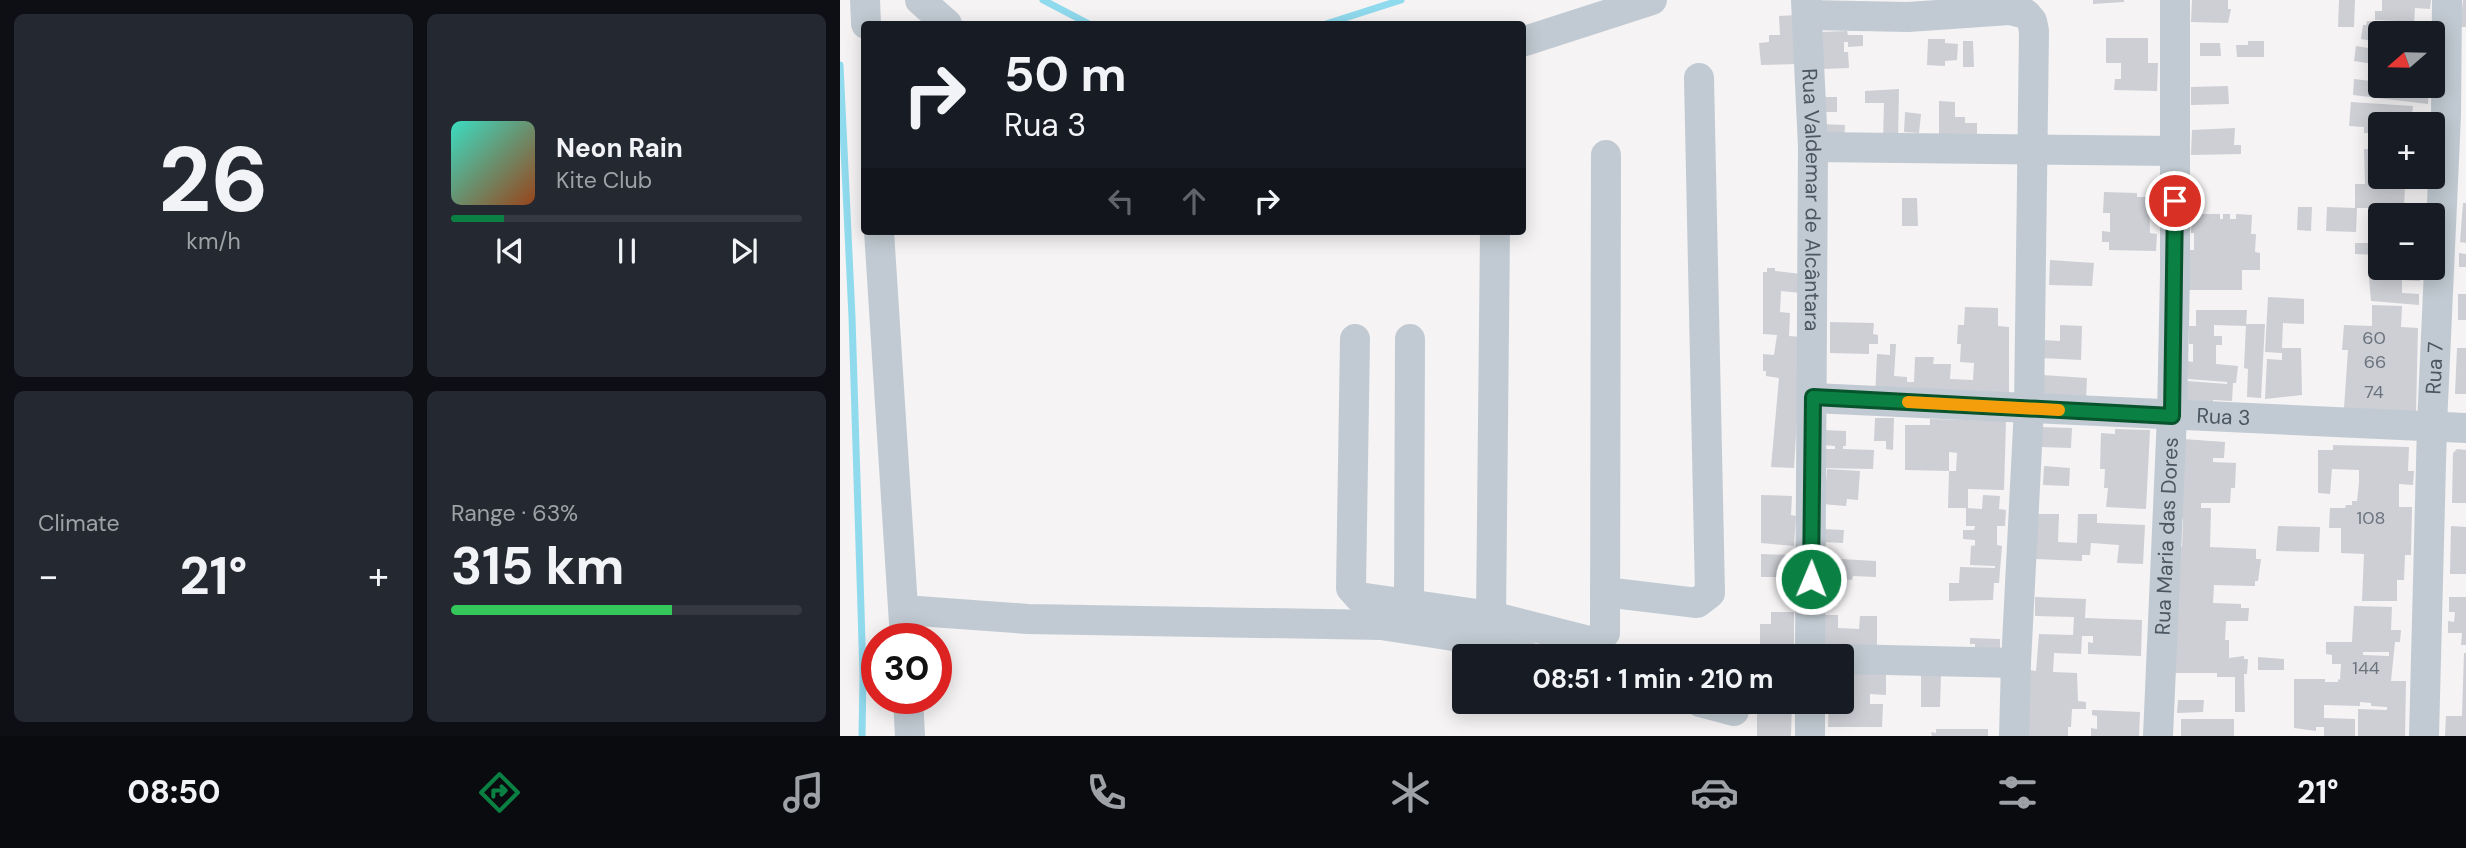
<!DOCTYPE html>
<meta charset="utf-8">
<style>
:root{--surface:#171b24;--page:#242831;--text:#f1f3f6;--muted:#9ea1a6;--line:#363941;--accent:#0b8043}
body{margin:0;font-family:"DM Sans",sans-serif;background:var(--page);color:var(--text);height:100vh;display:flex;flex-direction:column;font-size:26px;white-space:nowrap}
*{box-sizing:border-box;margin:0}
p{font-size:23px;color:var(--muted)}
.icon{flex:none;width:38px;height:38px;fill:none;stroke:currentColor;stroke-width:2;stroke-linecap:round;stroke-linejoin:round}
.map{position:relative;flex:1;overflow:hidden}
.drawer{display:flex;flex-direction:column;gap:14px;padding:14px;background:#0d0f14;width:840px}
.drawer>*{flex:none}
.banner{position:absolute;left:21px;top:21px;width:665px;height:214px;border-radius:7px;box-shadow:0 4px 18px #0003;background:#171b24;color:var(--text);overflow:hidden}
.needle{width:46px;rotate:250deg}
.controls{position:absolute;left:1528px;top:21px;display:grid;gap:14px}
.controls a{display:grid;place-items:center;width:77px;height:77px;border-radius:7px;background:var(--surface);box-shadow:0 4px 18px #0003;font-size:35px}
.speed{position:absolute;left:21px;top:623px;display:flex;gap:14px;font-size:35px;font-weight:700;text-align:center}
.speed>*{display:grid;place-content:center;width:91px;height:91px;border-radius:50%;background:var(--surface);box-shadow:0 4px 18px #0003;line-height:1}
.speed .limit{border:10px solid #d22;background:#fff;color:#111}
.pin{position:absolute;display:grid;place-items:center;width:60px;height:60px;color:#fff;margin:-30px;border:4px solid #fff;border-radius:50%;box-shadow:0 2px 7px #0007}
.me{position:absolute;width:77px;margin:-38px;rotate:1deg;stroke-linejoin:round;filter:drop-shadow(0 0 5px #0008)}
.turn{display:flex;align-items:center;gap:24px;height:147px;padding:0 28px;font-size:32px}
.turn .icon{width:91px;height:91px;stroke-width:2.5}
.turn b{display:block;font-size:49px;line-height:60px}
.lanes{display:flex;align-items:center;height:66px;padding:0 28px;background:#0003;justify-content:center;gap:35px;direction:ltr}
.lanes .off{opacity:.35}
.big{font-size:52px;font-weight:700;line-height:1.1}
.drawer .widget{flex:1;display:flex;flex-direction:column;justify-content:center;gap:10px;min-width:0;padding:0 24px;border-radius:10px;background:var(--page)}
.drawer .dial{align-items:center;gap:0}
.dial b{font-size:91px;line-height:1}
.song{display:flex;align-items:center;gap:21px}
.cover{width:84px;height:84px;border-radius:10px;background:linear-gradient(135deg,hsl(170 70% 55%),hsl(20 70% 35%))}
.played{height:7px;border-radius:4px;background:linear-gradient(90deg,var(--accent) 15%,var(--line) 15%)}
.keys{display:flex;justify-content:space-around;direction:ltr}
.heat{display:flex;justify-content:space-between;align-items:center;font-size:38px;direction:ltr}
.charge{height:10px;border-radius:5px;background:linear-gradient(90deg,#34c759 63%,var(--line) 0)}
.drawer .tiles{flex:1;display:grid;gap:14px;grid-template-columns:repeat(2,1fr)}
.trip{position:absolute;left:612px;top:644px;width:402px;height:70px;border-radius:7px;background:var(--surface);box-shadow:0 4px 18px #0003;font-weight:700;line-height:70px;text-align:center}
.tabs{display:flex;height:112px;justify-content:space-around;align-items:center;background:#090b0e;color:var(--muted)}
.tabs .icon{width:49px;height:49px}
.tabs .selected{color:var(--accent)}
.tabs b{font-size:32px;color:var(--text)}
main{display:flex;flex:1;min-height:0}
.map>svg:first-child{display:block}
</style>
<main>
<section class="drawer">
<div class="tiles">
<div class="widget dial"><b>26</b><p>km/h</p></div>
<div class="widget">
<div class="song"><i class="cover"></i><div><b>Neon Rain</b><p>Kite Club</p></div></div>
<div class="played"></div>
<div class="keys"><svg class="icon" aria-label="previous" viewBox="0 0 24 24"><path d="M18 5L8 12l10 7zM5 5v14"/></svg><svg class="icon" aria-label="pause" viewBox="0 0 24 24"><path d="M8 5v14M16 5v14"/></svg><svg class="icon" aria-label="next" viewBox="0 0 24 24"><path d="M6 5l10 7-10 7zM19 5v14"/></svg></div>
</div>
<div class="widget"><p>Climate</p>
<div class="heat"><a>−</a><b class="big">21°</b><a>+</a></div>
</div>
<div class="widget"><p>Range · 63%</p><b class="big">315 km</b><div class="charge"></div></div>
</div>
</section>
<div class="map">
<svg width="1626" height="736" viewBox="0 0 1626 736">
<rect width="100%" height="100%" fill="#f5f3f3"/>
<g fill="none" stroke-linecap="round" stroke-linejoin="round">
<!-- stream -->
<path stroke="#90daee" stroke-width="7" d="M203,0L249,24
M486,24L561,0
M0,65L12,317L23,675L22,736"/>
</g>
<!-- building -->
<path fill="#cdcfd5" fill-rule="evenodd" d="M1253,0H1284V2L1253,4Z
M1352,0H1388V9H1391L1388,23L1351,22Z
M1499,0H1515L1514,27H1498Z
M1542,0H1591L1590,9L1575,8L1574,23L1595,24L1594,33H1540V42L1521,39L1523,25H1526L1527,21L1555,23L1556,21L1535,20V11H1542Z
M1623,0H1626V27H1620Z
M957,15L961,64L921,65L919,43L929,42V35H940L939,16Z
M1007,31L1008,35H1023V46L1008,47V42H1004V52H1008L1009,68L981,69V32Z
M1266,38H1308V63H1318L1317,91L1274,90L1275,79H1281V63H1266Z
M1088,39H1105V43L1118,44L1117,60L1105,61V66L1087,65Z
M1123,41H1133L1134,67H1123Z
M1408,41H1424V57H1397L1396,45H1408Z
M1360,43H1380L1381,56H1360Z
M1516,46L1540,50V65L1514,61Z
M1514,79L1540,82V86H1592V89H1589L1588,104L1513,95Z
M1388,86L1389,104L1351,105V87Z
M1059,89L1058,142H1043L1044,103H1025V91Z
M981,97H997V112H981Z
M1099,101L1115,102V117H1125V123H1137V141L1099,140Z
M1511,102L1573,106L1571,124H1540V177H1583V186H1565L1564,209H1582V215H1540V255L1515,254V243H1532V232H1529L1530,208H1517L1516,232L1486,231L1487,207L1515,208V184H1525L1524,149H1532V133H1524V127L1509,126Z
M1065,112L1081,114L1079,133L1064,132Z
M981,124L1005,125L1004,142L980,140Z
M1395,128L1394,145H1401V154L1351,155L1352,130Z
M1264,192L1297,193V197H1309L1310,233L1317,234L1316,251L1269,250V242H1262V231L1270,232V213H1263Z
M1062,198H1077L1078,226H1062Z
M1623,203H1626V243L1620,242Z
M1458,207H1472L1471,231L1457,230Z
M1352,214H1380V219H1383V214H1390V219H1396V214L1412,215L1411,234H1416L1415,252L1420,253V270H1402V290H1349L1350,250H1354V233H1351Z
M1619,253L1626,254V267H1619Z
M1533,257L1540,258V268H1580V281L1562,280V293L1579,294V305L1531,301L1529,278H1532Z
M1210,260L1254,263L1252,286L1209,285Z
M927,268H935V271L961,274L960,293L941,291L940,312L950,313L949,336L962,337L954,468L931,467L939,378L926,376V371H923V354L934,355L937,335L923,334V272H927Z
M1618,294H1626V320H1618Z
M1428,297L1464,299V324L1443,323L1442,348H1461L1462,395L1425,399L1427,359L1442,360V353L1425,352Z
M1532,305L1562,306L1561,327L1578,328L1576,412L1504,408L1508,350H1502L1504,325L1532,326Z
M1125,307L1158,308V326L1169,327V401L1035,398L1037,354L1050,355V344H1056L1054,376L1067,377V382H1074L1075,357H1094L1093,364H1111L1110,379L1133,380L1134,363L1120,362L1121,344H1117L1118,325H1124Z
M1356,310H1407L1406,326L1374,325V336H1382V345H1376V364L1398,366L1396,383H1393L1392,401L1373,400V406L1346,405L1347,381L1387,384V382L1348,379V361L1353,362V344H1349V326H1356Z
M990,322L1034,323L1033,334L1038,335V344H1029V354L990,353Z
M1406,324H1425L1421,398L1407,397L1408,369L1404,368Z
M1220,325L1242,326L1241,360L1202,358L1203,340L1220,341Z
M1617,348H1626V394H1615Z
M1202,375L1247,378L1246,400L1201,398Z
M1035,418H1054L1053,450L1046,449V441H1034Z
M1090,419L1166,421L1164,490L1128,489V508H1108L1109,471L1065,470V425H1090ZM1109,452L1117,453L1116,471H1109Z
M1200,427L1232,428L1231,448L1200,447Z
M1275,429L1310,430L1306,509L1266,507L1268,488H1264L1265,469H1260L1261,433L1275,434Z
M982,430L1006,431V446H1003V449L1034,450L1033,469L982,468L983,449H995V446L982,445Z
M1343,439L1385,442L1384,458H1373V462L1396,463L1395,488H1391L1390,503H1361V508H1371L1370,547L1416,549V559H1421L1418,581H1415V586L1374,585L1373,603L1401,604V608H1409L1408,621H1386L1385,640H1389V658L1404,656V659H1408L1407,674H1404L1405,712H1395V677H1377V673H1335L1339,547H1342L1343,518H1337Z
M1493,445L1569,447L1568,471H1574L1573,485L1559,484V507H1572L1571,555H1565L1564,580H1557V601H1522L1524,554L1501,553V528H1489L1490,508H1505L1506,505H1512V501H1517L1519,483V470L1492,469L1490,494L1478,493V450H1493Z
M1617,449L1626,450V503H1612L1613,453Z
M1204,466L1230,468L1229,486L1203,485Z
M987,469L1020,471L1018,500L1007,499L1006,506L982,504L983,482L986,483Z
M921,495L952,496L951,515L956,516L954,546L921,543Z
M1143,495L1160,496L1159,509L1166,510L1165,526H1157V545L1162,546L1159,583H1154L1153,600L1109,601V583H1119L1120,567L1155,568V566L1130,565L1131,546L1137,545H1135V540L1123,539V530H1134L1135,526H1126V508L1142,509Z
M1197,514H1219L1218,542L1237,543L1238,514H1257V523L1305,525L1303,564L1277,563L1279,545L1251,543L1250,555H1242V561L1196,559Z
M1438,526L1480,527L1479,552L1436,551Z
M1611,526L1626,527V574H1610Z
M982,529L1004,530L1003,543L982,542Z
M921,554L950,555V577H921Z
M983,558L1036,561V577L1013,576L1012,580L982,577Z
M1195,597L1246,599L1245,618L1302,620L1301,656L1248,654V642L1253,643V636H1242L1241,654L1214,653L1213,672L1237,673L1238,701L1246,702V709H1232L1231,727H1228V736H1187L1188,670L1196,671L1199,634L1233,635L1234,617L1195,616Z
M1609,597H1626V645H1621L1622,633H1608V621L1614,622L1615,612H1609Z
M1514,606L1552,607L1551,630H1561L1560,642H1555L1551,681H1566L1565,736H1518V709L1547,710V707L1531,706V703L1520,702V706L1484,705V718L1515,719V736H1484V727H1476V731L1454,728V679H1485V682H1498V679L1500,680L1501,664H1492V655L1486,654V642H1512ZM1523,652H1549V656L1523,655Z
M931,612H954V650L920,649V624H931Z
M981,615H998V628L1019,629L1020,616H1037V654L980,653Z
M1130,638L1160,639V657L1135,656V644H1130Z
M1624,653H1626V736H1605L1606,716H1622Z
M1418,657L1444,659V670H1418Z
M1003,670L1046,672V695L1030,694V704H1043L1042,727H988L989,702H1003Z
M1081,673L1101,674L1100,707H1081Z
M1338,700H1364L1363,712L1337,713Z
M917,702H952L951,736H917Z
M1252,710L1300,712L1299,736H1251V728L1257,729V716L1252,715Z
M1341,719H1394V736H1341Z
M1096,729H1148V736H1092L1091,732L1096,733Z"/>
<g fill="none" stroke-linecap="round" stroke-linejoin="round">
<!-- minor -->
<g stroke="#c1cad2" stroke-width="30">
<path d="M25,0L26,24"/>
<path d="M80,0L107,24"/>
<path id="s1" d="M966,0L973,147L970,656"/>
<path d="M968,15L1068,17L1169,10L1186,14L1192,21L1194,31L1189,408L1176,663L1174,736"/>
<path d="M682,42L812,0"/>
<path d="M973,147L1335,151"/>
<path d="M39,231L65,639"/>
<path d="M515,339L511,588L519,597L651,616L757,643L765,633L766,155"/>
<path id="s2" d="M973,398L1626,428"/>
<path d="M765,592L857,603L870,593L859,78"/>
<path d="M569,604L570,339"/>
<path d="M64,610L188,619L541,625L613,636L687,656"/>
<path d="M651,616L655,231"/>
<path d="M1003,659L1176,663"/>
<path d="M68,698L70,736"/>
<path d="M860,702L894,711"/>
<path d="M970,702V736"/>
<path id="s3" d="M1318,736L1332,416L1335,275V0"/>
<path id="s4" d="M1584,736L1592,425L1606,115L1607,0"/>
</g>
</g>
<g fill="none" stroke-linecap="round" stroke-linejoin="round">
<!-- route casing -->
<g stroke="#07532c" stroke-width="18">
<path id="route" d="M971,579L973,397L1332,416L1335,201"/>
</g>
<!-- route -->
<use href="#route" stroke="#0b8043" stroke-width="12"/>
<!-- slow -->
<path stroke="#f59e0b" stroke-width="12" d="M1068,402L1219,410"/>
</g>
<g text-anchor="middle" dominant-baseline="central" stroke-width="5" stroke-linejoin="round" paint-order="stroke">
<!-- number labels -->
<g font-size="18" fill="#6b747e">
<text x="1534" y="338">60</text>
<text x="1535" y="362">66</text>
<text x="1534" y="392">74</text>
<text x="1531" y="518">108</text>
<text x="1526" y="668">144</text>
</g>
<!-- street labels -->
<g font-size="21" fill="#4a5661" stroke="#fff">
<text stroke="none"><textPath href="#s1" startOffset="200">Rua Valdemar de Alcântara</textPath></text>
<text stroke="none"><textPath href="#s4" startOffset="368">Rua 7</textPath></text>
<text stroke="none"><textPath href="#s2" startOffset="411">Rua 3</textPath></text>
<text stroke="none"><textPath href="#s3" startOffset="200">Rua Maria das Dores</textPath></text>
</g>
</g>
</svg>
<div class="controls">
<a><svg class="needle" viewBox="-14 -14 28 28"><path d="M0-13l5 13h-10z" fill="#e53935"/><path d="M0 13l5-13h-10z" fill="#9ea1a6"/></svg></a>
<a>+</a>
<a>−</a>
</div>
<div class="speed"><div class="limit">30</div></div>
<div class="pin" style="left:1335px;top:201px;background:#d93025"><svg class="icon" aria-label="arrive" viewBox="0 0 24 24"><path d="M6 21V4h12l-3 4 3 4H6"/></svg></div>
<svg class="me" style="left:971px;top:579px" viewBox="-20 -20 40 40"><circle r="17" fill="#0b8043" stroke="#fff" stroke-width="3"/><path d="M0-11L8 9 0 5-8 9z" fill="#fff"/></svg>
<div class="trip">08:51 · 1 min · 210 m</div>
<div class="banner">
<div class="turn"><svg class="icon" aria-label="right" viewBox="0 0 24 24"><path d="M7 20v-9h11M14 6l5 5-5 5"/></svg><div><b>50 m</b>Rua 3</div></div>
<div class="lanes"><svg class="icon off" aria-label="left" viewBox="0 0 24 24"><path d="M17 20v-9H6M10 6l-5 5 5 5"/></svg><svg class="icon off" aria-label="ahead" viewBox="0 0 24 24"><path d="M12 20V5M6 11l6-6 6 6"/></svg><svg class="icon" aria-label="right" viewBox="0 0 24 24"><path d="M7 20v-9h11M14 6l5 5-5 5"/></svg></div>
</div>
</div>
</main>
<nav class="tabs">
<b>08:50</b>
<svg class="icon selected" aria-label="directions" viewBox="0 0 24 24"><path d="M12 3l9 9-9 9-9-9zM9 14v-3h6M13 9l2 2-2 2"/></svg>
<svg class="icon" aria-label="music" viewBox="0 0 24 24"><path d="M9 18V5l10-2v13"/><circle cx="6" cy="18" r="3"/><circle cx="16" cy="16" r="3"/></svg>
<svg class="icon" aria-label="phone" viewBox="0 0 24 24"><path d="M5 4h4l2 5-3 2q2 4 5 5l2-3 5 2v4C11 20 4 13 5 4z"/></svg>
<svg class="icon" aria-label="climate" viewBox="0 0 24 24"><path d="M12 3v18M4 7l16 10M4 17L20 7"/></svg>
<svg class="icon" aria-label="car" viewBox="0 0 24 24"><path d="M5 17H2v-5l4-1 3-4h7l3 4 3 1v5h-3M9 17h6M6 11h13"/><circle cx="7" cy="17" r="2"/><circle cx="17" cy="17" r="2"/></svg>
<svg class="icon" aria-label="filters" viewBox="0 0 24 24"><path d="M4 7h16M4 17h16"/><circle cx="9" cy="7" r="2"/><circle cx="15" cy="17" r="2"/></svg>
<b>21°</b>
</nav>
